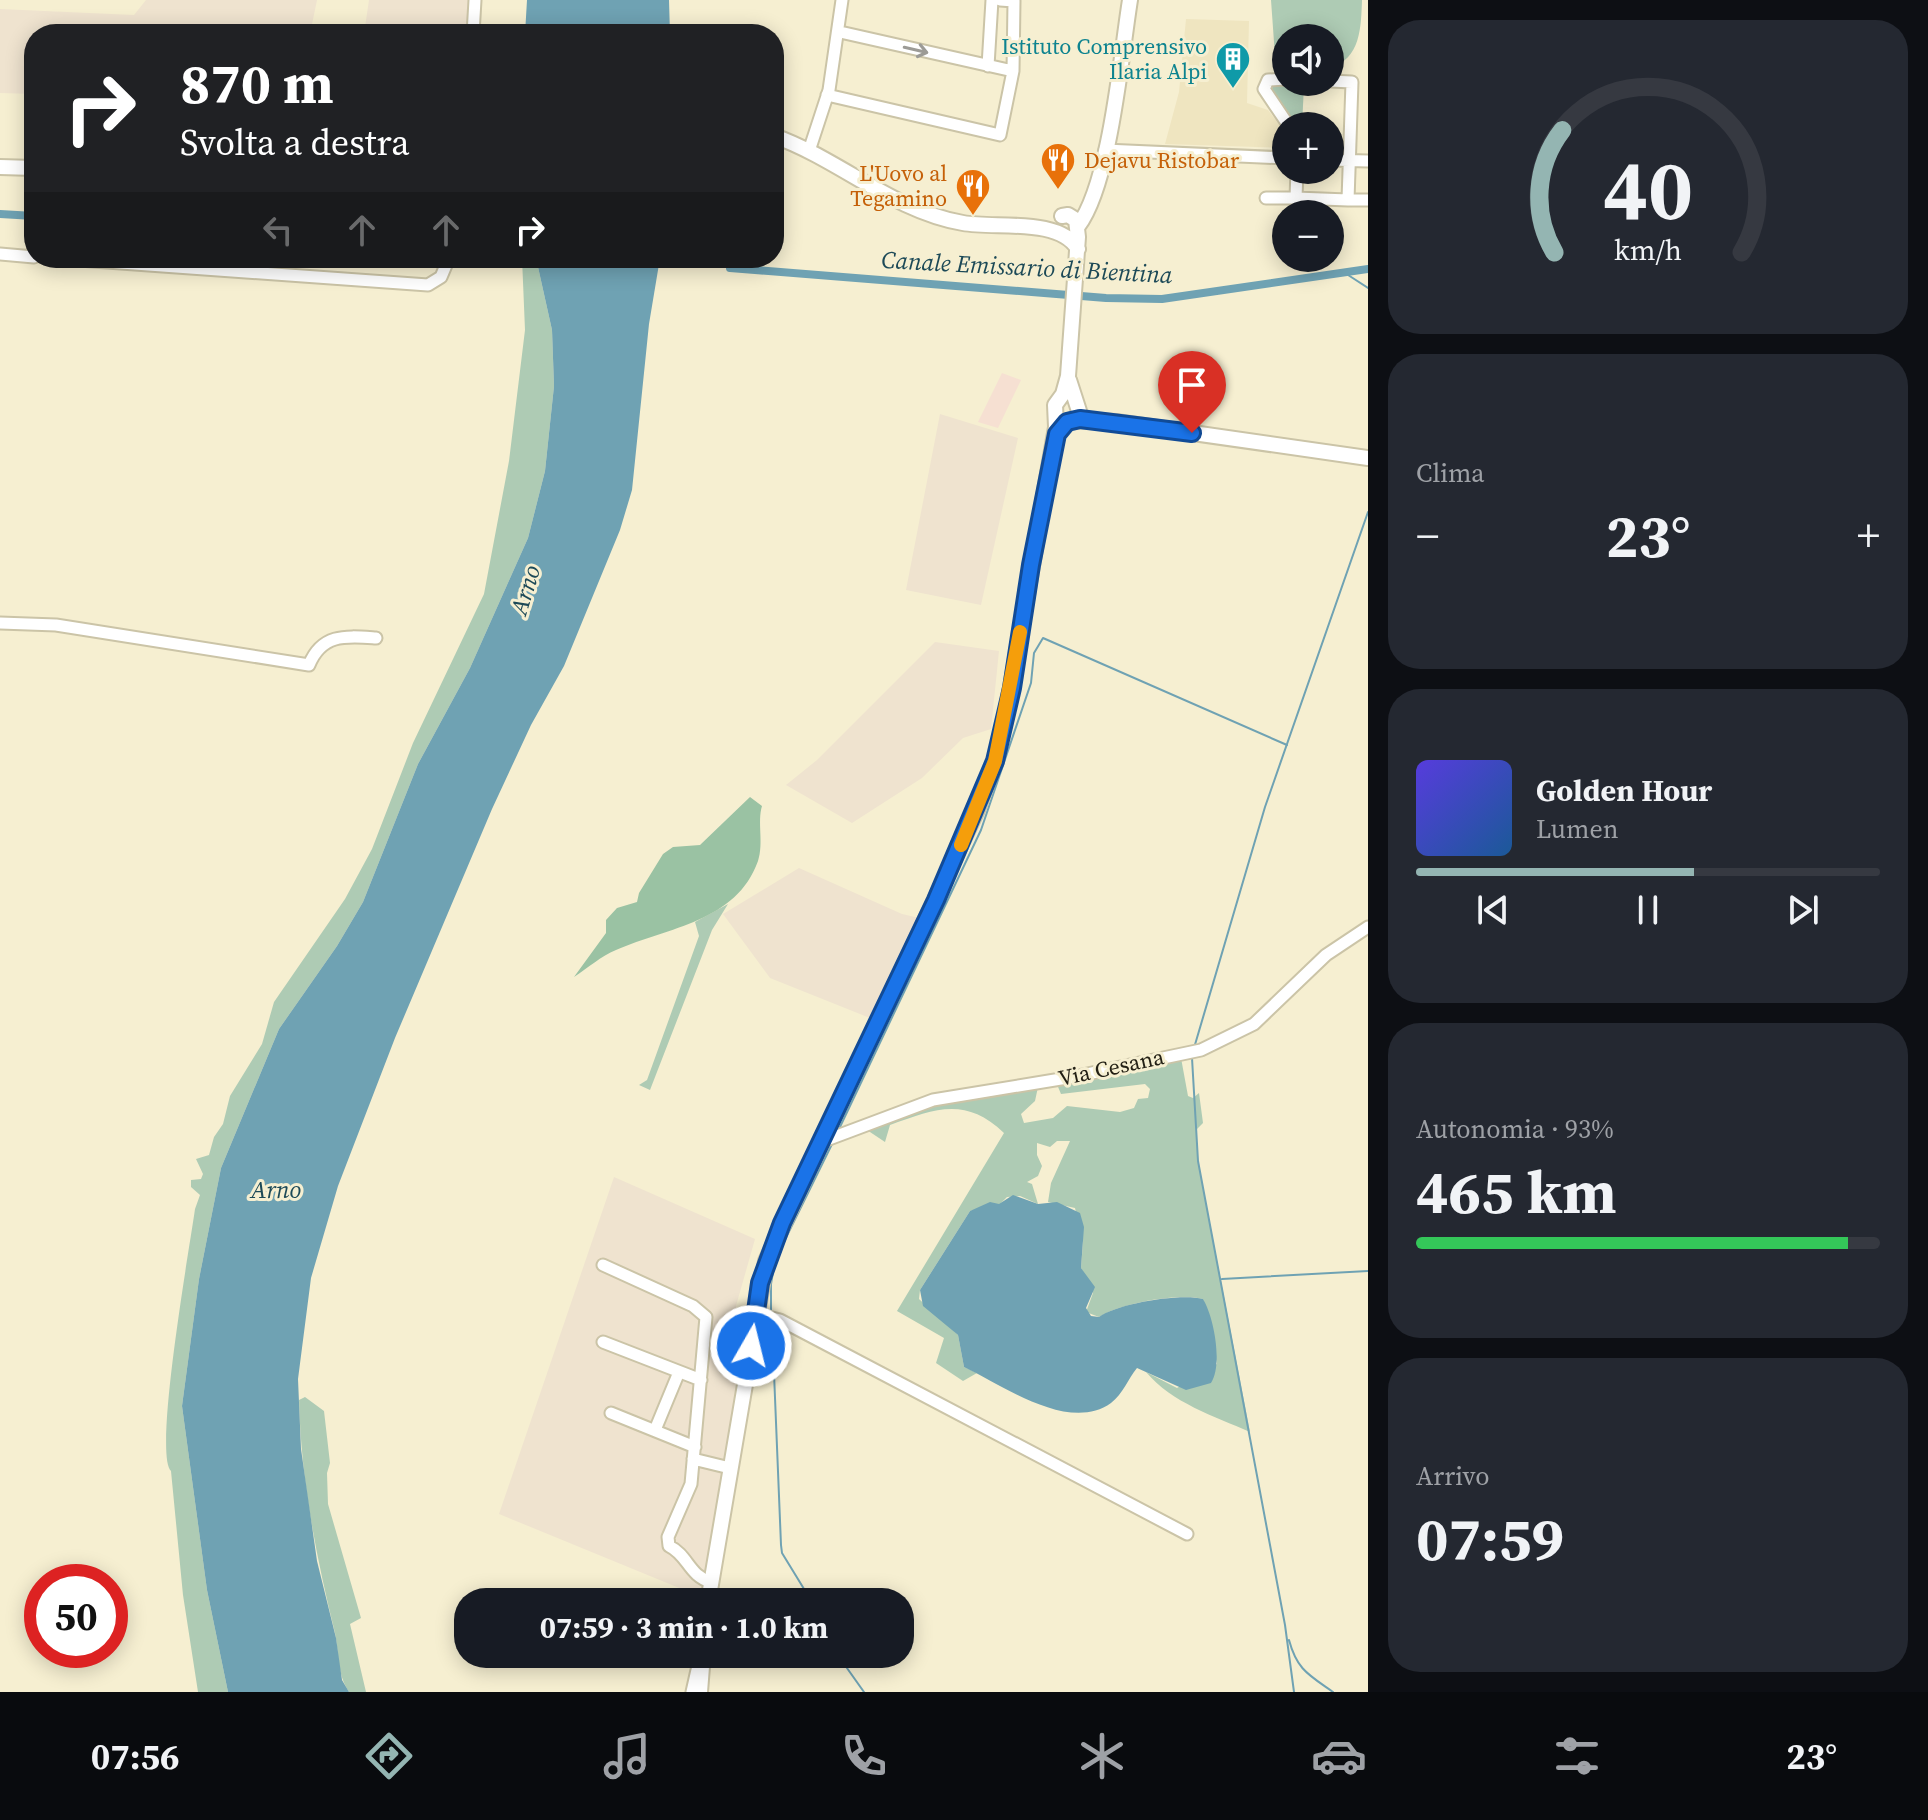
<!DOCTYPE html>
<html lang="it">
<meta charset="utf-8">
<style>
:root{--surface:#171b24;--page:#242831;--text:#f1f3f6;--muted:#9ea1a6;--line:#363941;--accent:#94b5b2}
body{margin:0;font-family:"Source Serif 4",serif;background:var(--page);color:var(--text);height:100vh;display:flex;flex-direction:column;font-size:30px;white-space:nowrap}
*{box-sizing:border-box;margin:0}
p{font-size:26px;color:var(--muted)}
.icon{flex:none;width:44px;height:44px;fill:none;stroke:currentColor;stroke-width:2;stroke-linecap:round;stroke-linejoin:round}
.map{position:relative;flex:1;overflow:hidden}
.details{display:flex;flex-direction:column;gap:20px;padding:20px;background:#0d0f14;width:560px}
.details>*{flex:none}
.guide{position:absolute;left:24px;top:24px;width:760px;height:244px;border-radius:32px;box-shadow:0 4px 20px #0003;background:#202124;color:#fff;overflow:hidden}
.tools{position:absolute;left:1272px;top:24px;display:grid;gap:16px}
.tools a{display:grid;place-items:center;width:72px;height:72px;border-radius:50%;background:var(--surface);box-shadow:0 4px 20px #0003;font-size:40px}
.speed{position:absolute;left:24px;top:1564px;display:flex;gap:16px;font-size:40px;font-weight:700;text-align:center}
.speed>*{display:grid;place-content:center;width:104px;height:104px;border-radius:50%;background:var(--surface);box-shadow:0 4px 20px #0003;line-height:1}
.speed .limit{border:12px solid #d22;background:#fff;color:#111}
.pin{position:absolute;display:grid;place-items:center;width:68px;height:68px;color:#fff;margin:-82px -34px;border-radius:50% 50% 50% 0;rotate:-45deg;box-shadow:0 0 8px #0007}
.pin .icon{rotate:45deg}
.me{position:absolute;width:88px;margin:-44px;rotate:8deg;stroke-linejoin:round;filter:drop-shadow(0 0 6px #0008)}
.turn{display:flex;align-items:center;gap:28px;height:168px;padding:0 24px;font-size:36px}
.turn .icon{width:104px;height:104px;stroke-width:2.5}
.turn b{display:block;font-size:56px;line-height:68px}
.lanes{display:flex;align-items:center;height:76px;padding:0 24px;background:#0003;justify-content:center;gap:40px;direction:ltr}
.lanes .off{opacity:.35}
.big{font-size:60px;font-weight:700;line-height:1.1}
.details .widget{flex:1;display:flex;flex-direction:column;justify-content:center;gap:12px;min-width:0;padding:0 28px;border-radius:32px;background:var(--page)}
.details .dial{align-items:center;gap:0}
.dial svg{height:208px;overflow:visible;fill:none;stroke:var(--line);stroke-width:7;stroke-linecap:round;text-anchor:middle}
.dial text{fill:var(--text);stroke:none}
.song{display:flex;align-items:center;gap:24px}
.cover{width:96px;height:96px;border-radius:12px;background:linear-gradient(135deg,hsl(250 70% 55%),hsl(210 70% 35%))}
.played{height:8px;border-radius:4px;background:linear-gradient(90deg,var(--accent) 60%,var(--line) 60%)}
.keys{display:flex;justify-content:space-around;direction:ltr}
.heat{display:flex;justify-content:space-between;align-items:center;font-size:44px;direction:ltr}
.charge{height:12px;border-radius:6px;background:linear-gradient(90deg,#34c759 93%,var(--line) 0)}
.trip{position:absolute;left:454px;top:1588px;width:460px;height:80px;border-radius:32px;background:var(--surface);box-shadow:0 4px 20px #0003;font-weight:700;line-height:80px;text-align:center}
.tab-bar{display:flex;height:128px;justify-content:space-around;align-items:center;background:#090b0e;color:var(--muted)}
.tab-bar .icon{width:56px;height:56px}
.tab-bar .on{color:var(--accent)}
.tab-bar b{font-size:36px;color:var(--text)}
main{display:flex;flex:1;min-height:0}
.map>svg:first-child{display:block}
</style>
<main>
<div class="map">
<svg width="1368" height="1692" viewBox="0 0 1368 1692">
<rect width="100%" height="100%" fill="#f6efd1"/>
<!-- commercial -->
<path fill="#f6e0d2" d="M1002,373L1021,380L998,428L978,422Z"/>
<!-- industrial -->
<path fill="#efe3cf" d="M146,0H317L310,34H34V94L0,93V9L134,15Z
M369,0H470L468,34H364Z
M940,414L1018,438L981,605L906,590Z
M935,642L999,651L991,729L963,738L922,778L852,823L786,785L817,760Z
M799,868L902,914L919,918L870,1018L770,978L723,914Z
M614,1177L755,1239L736,1306L740,1370L706,1599L499,1514Z"/>
<!-- built -->
<path fill="#efe5c0" d="M1186,19L1249,21L1247,103L1268,110L1286,133V148L1165,144L1179,92Z"/>
<!-- green -->
<path fill="#aecbb4" d="M1271,0H1362C1361,26 1361,60 1330,67V38H1286V62L1275,56Z
M1273,84L1304,85L1302,126L1297,125L1272,90Z
M522,258H536L552,330L554,386L545,471L528,538L470,668L418,764L363,902L337,946L279,1029L221,1168L199,1279L182,1406L207,1590L228,1692H198L183,1595L171,1471C153,1454 190,1246 195,1209L200,1195L191,1187V1180L201,1179L203,1174L196,1159L209,1155L214,1137L223,1124L230,1096L262,1044L274,1002L345,899L372,849L413,743L484,594L509,461L525,330Z
M728,904L712,930L650,1090L639,1085L647,1080L699,936L695,922Z
M1181,1058L1188,1096L1193,1098L1199,1093L1203,1123L1196,1130L1198,1161L1250,1432C1214,1416 1172,1403 1146,1372L1177,1388L1217,1364L1203,1299C1179,1292 1118,1304 1099,1317L1086,1312L1093,1293L1081,1268L1083,1242L1075,1208L1048,1202L1051,1183L1070,1141H1057L1050,1147L1037,1143V1155L1042,1166L1038,1176L1027,1182L1032,1184L1038,1204L1020,1196L1007,1197L999,1205L970,1211L920,1290L919,1299L958,1335L964,1367L977,1373L963,1381L936,1363L944,1338L897,1311L1004,1133C965,1096 935,1109 890,1125L885,1142L867,1130L942,1102L1038,1087L1035,1101L1021,1114L1024,1123L1053,1118L1067,1106L1120,1112L1134,1108L1138,1099L1148,1098L1150,1089L1145,1084L1061,1094L1056,1082Z
M305,1397L324,1411L330,1463L327,1473L328,1504L361,1618L350,1624L366,1692H349C337,1674 339,1653 335,1633C316,1556 301,1480 299,1400Z"/>
<!-- forest -->
<path fill="#9ac2a3" d="M750,797L762,806C757,822 764,843 758,861C736,922 669,927 616,950C601,956 588,968 574,977L606,933V920L617,908L637,902L639,893L663,854L673,847L700,845Z"/>
<!-- water -->
<path fill="#6fa2b3" d="M527,0H669L670,34H525Z
M536,258H660L649,324L632,490L620,530L564,666L531,725L492,809L395,1038L338,1186L311,1278L298,1379L301,1449L317,1561L336,1638L342,1680L349,1692H228L207,1590L182,1406L199,1279L221,1168L279,1029L337,946L363,902L418,764L470,668L528,538L545,471L554,386L552,330Z
M1013,1195L1038,1204L1057,1202L1080,1213L1084,1227L1081,1268L1095,1287L1086,1308L1091,1316L1099,1317C1117,1304 1179,1293 1203,1299C1214,1317 1223,1365 1211,1383L1186,1390L1137,1368C1128,1379 1123,1394 1111,1403C1069,1433 1004,1386 964,1367L958,1335L923,1306L920,1290L970,1211L990,1202L999,1204Z"/>
<g fill="none" stroke-linecap="round" stroke-linejoin="round">
<!-- stream -->
<path stroke="#6fa2b3" stroke-width="2" d="M1345,273L1368,288
M1194,1048L1265,807L1368,512
M1192,1058L1198,1161L1285,1625L1294,1692
M839,1129L981,830L1031,683L1034,653L1043,638L1287,745
M1222,1279L1368,1271
M771,1314V1284L775,1260L833,1142
M772,1324L781,1545L782,1553L812,1602
M1289,1640C1297,1670 1309,1675 1333,1692
M837,1654L864,1692"/>
<!-- canal -->
<path stroke="#6fa2b3" stroke-width="8" d="M0,214L34,216
M730,268L1106,298L1162,299L1368,269"/>
<!-- minor casing -->
<g stroke="#cbc4a7" stroke-width="15">
<path id="minor" d="M840,32L1013,71
M473,34L475,0
M988,66L992,0
M1286,79L1268,80L1264,89L1289,126
M827,95L1000,135L1013,71L1014,1L1000,0
M1105,150L1286,158
M809,151L829,90L842,0
M1330,160L1368,161
M1297,170L1296,198L1348,200L1352,82L1330,81
M1266,198H1296
M1348,200H1368
M0,254L34,257
M51,258L428,285L441,277L449,258
M0,623L56,625L309,665C322,633 346,636 376,638
M821,1142L933,1100L1073,1077L1201,1050L1254,1024L1326,955L1368,927
M603,1265L693,1306L706,1317L691,1484L668,1537L669,1546C688,1555 689,1576 711,1582
M756,1314L780,1320L1187,1534
M603,1342L701,1380
M611,1413L695,1447
M655,1430L679,1372
M693,1459L730,1468
M692,1692L697,1670"/>
</g>
<!-- major casing -->
<g stroke="#cbc4a7" stroke-width="18">
<path id="major" d="M774,136C839,159 893,211 963,223C996,229 1059,217 1078,249
M0,167L34,168
M1078,226C1110,184 1121,56 1130,0
M1073,420L1116,422L1368,458
M1067,422L1076,418L1079,411L1069,380
M708,1602L766,1261L977,810L995,761L1006,716L1056,427L1055,405L1063,394L1068,376L1078,237L1076,220L1068,215L1062,216
M700,1692L703,1654"/>
</g>
<!-- minor -->
<use href="#minor" stroke="#fff" stroke-width="11"/>
<!-- major -->
<use href="#major" stroke="#fff" stroke-width="14"/>
</g>
<!-- one-way arrows -->
<defs><path id="oneway-shaft" d="M-6 0H5M1.5-3L5.5 0L1.5 3" fill="none" stroke-width="1.6" stroke-linecap="round" stroke-linejoin="round" transform="scale(2)"/></defs>
<use stroke="#9c9b96" href="#oneway-shaft" transform="translate(916 50) rotate(13)"/>
<g fill="none" stroke-linecap="round" stroke-linejoin="round">
<!-- route casing -->
<g stroke="#114b97" stroke-width="20">
<path id="route" d="M751,1346L760,1283L782,1223L936,900L995,761L1012,688L1031,565L1057,434L1067,422L1080,419L1192,433"/>
</g>
<!-- route -->
<use href="#route" stroke="#1a73e8" stroke-width="14"/>
<!-- slow -->
<path stroke="#f59e0b" stroke-width="14" d="M961,845L995,761L1020,632"/>
</g>
<!-- icons -->
<defs>
<g id="building-pin" transform="scale(1.8)"><path d="M0 17L-7.5 6A9.5 9.5 0 1 1 7.5 6Z" fill="#0f9aa8" stroke="#f6efd1"/><path d="M-4-6H4V6H1V3H-1V6H-4ZM-2.5-4.3h1.7v1.8h-1.7ZM.8-4.3h1.7v1.8H.8ZM-2.5-1h1.7V.8h-1.7ZM.8-1h1.7V.8H.8Z" fill="#fff"/></g>
<g id="restaurant-pin" transform="scale(1.8)"><path d="M0 17L-7.5 6A9.5 9.5 0 1 1 7.5 6Z" fill="#e8710a" stroke="#f6efd1"/><path d="M-5-6h1v4h1v-4h1v4h1v-4h1v5L-1.5 .5V6h-2V.5L-5-1ZM5-6V6H3V1.5H1.5Q1.5-4 5-6Z" fill="#fff"/></g>
</defs>
<g fill-rule="evenodd">
<use href="#building-pin" x="1233" y="59"/>
<use href="#restaurant-pin" x="1058" y="160"/>
<use href="#restaurant-pin" x="973" y="186"/>
</g>
<g text-anchor="middle" dominant-baseline="central" stroke-width="6" stroke-linejoin="round" paint-order="stroke">
<!-- culture labels -->
<g font-size="22" fill="#0d838f" stroke="#f6efd1" text-anchor="end">
<text x="1207" y="46">Istituto Comprensivo<tspan x="1207" dy="25">Ilaria Alpi</tspan></text>
</g>
<!-- food labels -->
<g font-size="22" fill="#c56008" stroke="#f6efd1" text-anchor="start">
<text x="1084" y="160">Dejavu Ristobar</text>
<text x="947" y="173" text-anchor="end">L'Uovo al<tspan x="947" dy="25">Tegamino</tspan></text>
</g>
<!-- street labels -->
<g font-size="22" fill="#232015" stroke="#f6efd1">
<text transform="translate(1111 1067) rotate(-12)">Via Cesana</text>
</g>
<!-- water labels -->
<g font-size="24" font-style="italic" fill="#1c4957" stroke="#f6efd1">
<text transform="translate(1027 267) rotate(3)">Canale Emissario di Bientina</text>
<text transform="translate(525 590) rotate(-73)">Arno</text>
<text x="276" y="1189">Arno</text>
</g>
</g>
</svg>
<div class="tools">
<a><svg class="icon" aria-label="sound" viewBox="0 0 24 24"><path d="M4 9h4l5-4v14l-5-4H4zM17 9q2 3 0 6"/></svg></a>
<a>+</a>
<a>−</a>
</div>
<div class="speed"><div class="limit">50</div></div>
<div class="pin" style="left:1192px;top:433px;background:#d93025"><svg class="icon" aria-label="arrive" viewBox="0 0 24 24"><path d="M6 21V4h12l-3 4 3 4H6"/></svg></div>
<svg class="me" style="left:751px;top:1346px" viewBox="-20 -20 40 40"><circle r="17" fill="#1a73e8" stroke="#fff" stroke-width="3"/><path d="M0-11L8 9 0 5-8 9z" fill="#fff"/></svg>
<div class="trip">07:59 · 3 min · 1.0 km</div>
<div class="guide">
<div class="turn"><svg class="icon" aria-label="right" viewBox="0 0 24 24"><path d="M7 20v-9h11M14 6l5 5-5 5"/></svg><div><b>870 m</b>Svolta a destra</div></div>
<div class="lanes"><svg class="icon off" aria-label="left" viewBox="0 0 24 24"><path d="M17 20v-9H6M10 6l-5 5 5 5"/></svg><svg class="icon off" aria-label="ahead" viewBox="0 0 24 24"><path d="M12 20V5M6 11l6-6 6 6"/></svg><svg class="icon off" aria-label="ahead" viewBox="0 0 24 24"><path d="M12 20V5M6 11l6-6 6 6"/></svg><svg class="icon" aria-label="right" viewBox="0 0 24 24"><path d="M7 20v-9h11M14 6l5 5-5 5"/></svg></div>
</div>
</div>
<section class="details">
<div class="widget dial"><svg viewBox="0 0 100 80">
<path d="M14 69A42 42 0 1 1 86 69"/>
<path d="M14 69A42 42 0 0 1 17 22" stroke="#94b5b2"/>
<text x="50" y="56" font-size="32" font-weight="700">40</text>
<text x="50" y="72" font-size="11">km/h</text>
</svg></div>
<div class="widget"><p>Clima</p>
<div class="heat"><a>−</a><b class="big">23°</b><a>+</a></div>
</div>
<div class="widget">
<div class="song"><i class="cover"></i><div><b>Golden Hour</b><p>Lumen</p></div></div>
<div class="played"></div>
<div class="keys"><svg class="icon" aria-label="previous" viewBox="0 0 24 24"><path d="M18 5L8 12l10 7zM5 5v14"/></svg><svg class="icon" aria-label="pause" viewBox="0 0 24 24"><path d="M8 5v14M16 5v14"/></svg><svg class="icon" aria-label="next" viewBox="0 0 24 24"><path d="M6 5l10 7-10 7zM19 5v14"/></svg></div>
</div>
<div class="widget"><p>Autonomia · 93%</p><b class="big">465 km</b><div class="charge"></div></div>
<div class="widget"><p>Arrivo</p><b class="big">07:59</b></div>
</section>
</main>
<nav class="tab-bar">
<b>07:56</b>
<svg class="icon on" aria-label="directions" viewBox="0 0 24 24"><path d="M12 3l9 9-9 9-9-9zM9 14v-3h6M13 9l2 2-2 2"/></svg>
<svg class="icon" aria-label="music" viewBox="0 0 24 24"><path d="M9 18V5l10-2v13"/><circle cx="6" cy="18" r="3"/><circle cx="16" cy="16" r="3"/></svg>
<svg class="icon" aria-label="phone" viewBox="0 0 24 24"><path d="M5 4h4l2 5-3 2q2 4 5 5l2-3 5 2v4C11 20 4 13 5 4z"/></svg>
<svg class="icon" aria-label="climate" viewBox="0 0 24 24"><path d="M12 3v18M4 7l16 10M4 17L20 7"/></svg>
<svg class="icon" aria-label="car" viewBox="0 0 24 24"><path d="M5 17H2v-5l4-1 3-4h7l3 4 3 1v5h-3M9 17h6M6 11h13"/><circle cx="7" cy="17" r="2"/><circle cx="17" cy="17" r="2"/></svg>
<svg class="icon" aria-label="filters" viewBox="0 0 24 24"><path d="M4 7h16M4 17h16"/><circle cx="9" cy="7" r="2"/><circle cx="15" cy="17" r="2"/></svg>
<b>23°</b>
</nav>
